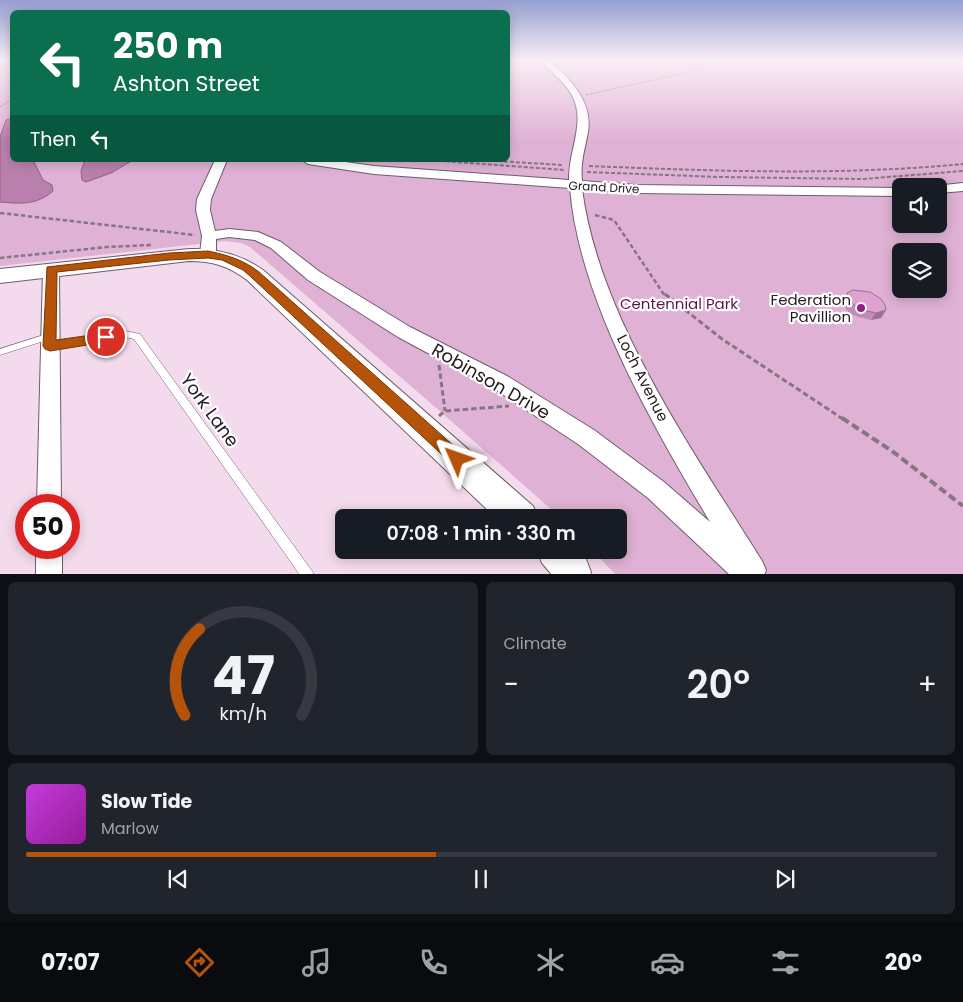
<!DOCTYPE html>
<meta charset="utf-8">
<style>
:root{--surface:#171b24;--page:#20242c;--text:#f1f3f6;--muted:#9ea1a6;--line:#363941;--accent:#b45309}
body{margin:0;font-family:Poppins,sans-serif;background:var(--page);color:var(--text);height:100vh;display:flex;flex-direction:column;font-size:19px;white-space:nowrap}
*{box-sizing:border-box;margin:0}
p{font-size:16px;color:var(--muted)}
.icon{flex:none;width:28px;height:28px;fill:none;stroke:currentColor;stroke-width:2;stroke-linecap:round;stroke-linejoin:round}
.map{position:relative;height:574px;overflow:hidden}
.details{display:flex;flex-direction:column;gap:8px;padding:8px;background:#0d0f14;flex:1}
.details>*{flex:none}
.hud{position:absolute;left:10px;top:10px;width:500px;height:152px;border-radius:8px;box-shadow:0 2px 12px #0003;background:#0b6e4f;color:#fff;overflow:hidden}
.buttons{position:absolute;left:892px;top:178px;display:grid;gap:10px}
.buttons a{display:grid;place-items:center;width:55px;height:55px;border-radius:8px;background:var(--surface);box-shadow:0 2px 12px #0003;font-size:25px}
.speed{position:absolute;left:15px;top:494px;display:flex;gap:10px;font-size:25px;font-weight:700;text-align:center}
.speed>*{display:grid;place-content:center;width:65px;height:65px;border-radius:50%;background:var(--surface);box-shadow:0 2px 12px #0003;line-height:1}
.speed .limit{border:8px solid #d22;background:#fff;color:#111}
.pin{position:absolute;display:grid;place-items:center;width:42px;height:42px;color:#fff;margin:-21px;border:2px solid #fff;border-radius:50%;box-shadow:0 1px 5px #0007}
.me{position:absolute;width:55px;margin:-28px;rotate:313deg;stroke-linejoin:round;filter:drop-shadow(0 0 4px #0008)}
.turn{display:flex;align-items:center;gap:18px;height:105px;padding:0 20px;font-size:22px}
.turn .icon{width:65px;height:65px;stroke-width:2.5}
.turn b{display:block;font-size:35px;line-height:42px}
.then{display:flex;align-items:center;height:48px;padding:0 20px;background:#0003;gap:10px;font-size:19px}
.big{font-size:38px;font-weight:600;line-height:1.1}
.details .tile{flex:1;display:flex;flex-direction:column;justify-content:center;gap:8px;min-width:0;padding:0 18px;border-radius:8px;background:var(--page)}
.details .dial{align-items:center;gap:0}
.dial svg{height:130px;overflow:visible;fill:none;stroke:var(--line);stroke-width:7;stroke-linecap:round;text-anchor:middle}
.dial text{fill:var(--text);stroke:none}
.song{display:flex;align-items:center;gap:15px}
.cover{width:60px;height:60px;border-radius:8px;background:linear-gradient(135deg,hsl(290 70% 55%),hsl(300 70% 35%))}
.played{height:5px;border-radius:2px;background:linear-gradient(90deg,var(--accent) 45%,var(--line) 45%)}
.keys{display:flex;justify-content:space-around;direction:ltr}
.heat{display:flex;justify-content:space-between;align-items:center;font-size:28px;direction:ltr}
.details .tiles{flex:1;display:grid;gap:8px;grid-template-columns:1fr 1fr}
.tile:last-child{grid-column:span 2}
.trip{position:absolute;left:335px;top:509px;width:292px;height:50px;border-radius:8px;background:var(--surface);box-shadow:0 2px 12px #0003;font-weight:600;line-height:50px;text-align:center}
.dock{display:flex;height:80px;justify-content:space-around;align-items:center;background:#090b0e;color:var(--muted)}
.dock .icon{width:35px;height:35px}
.dock .on{color:var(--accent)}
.dock b{font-size:22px;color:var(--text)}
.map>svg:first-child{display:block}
</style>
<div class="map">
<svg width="963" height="575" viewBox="0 0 963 575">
<rect width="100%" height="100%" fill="#f3daec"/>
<!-- green -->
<path fill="#dfb1d4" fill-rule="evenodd" d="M0,60H12V160H508V60H963V574H615L592,550H619V518L560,517L442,413L250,247L241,243L226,241L0,266ZM901,186H939V224H901ZM901,251H939V289H901Z"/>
<!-- water -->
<path fill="#ba80ad" stroke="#8d6183" d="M12,118V160H33L43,180L52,185L53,191C37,205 21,204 0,202V137L6,120Z
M85,160H133L111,173L86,182L82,180L81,171Z"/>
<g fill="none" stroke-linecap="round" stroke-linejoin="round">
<!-- lane casing -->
<g stroke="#715c6c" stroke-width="1">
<path id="lane" d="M909,60L945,62L954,60L963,61L945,64Z
M125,331L140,334L312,571L314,575H300L134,339L125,337L51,349L48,348L47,346L48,344L51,343Z
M50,333L53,334L54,336L53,338L0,355V349Z"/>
</g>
<!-- street casing -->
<g stroke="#715c6c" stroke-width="2">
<path id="street" d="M540,60H549C570,79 593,101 588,132C585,149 580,163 582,181L635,185L901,188V196L635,193L582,189C599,319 694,452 762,561L766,570L764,575H730L648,498L578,444L493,388L398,337L308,280L271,248L255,240L229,237L216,239V254L213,257H203L200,254L202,236L196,210L197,199L215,160H227L211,199L210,210L215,231L229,229L258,232L281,242L320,272L410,327L507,376L594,430L664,482L710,522C654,427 579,300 570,188L374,174L308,164L302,160H331L374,166L569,180C568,150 588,120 570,92C562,80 550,71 540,60Z
M963,183V191L939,193V186H935Z
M51,265L57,267L59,270L61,505H37L43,270L45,267Z
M36,548H62V575H36Z"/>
</g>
<!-- secondary casing -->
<g stroke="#715c6c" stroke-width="2">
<path id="secondary" d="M189,249C216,248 240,254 263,270L533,506L538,518H496L247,280C229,266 212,261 189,261L0,283V269Z
M537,550H578L586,559L591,572L590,575H552L542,563Z"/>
</g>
<!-- path-far4 -->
<path stroke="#877682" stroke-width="1" stroke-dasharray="3 1" stroke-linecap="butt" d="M0,67L3,70L0,72
M586,95L689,72L712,63L729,60
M0,107L12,99"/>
<!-- path-far3 -->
<path stroke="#877682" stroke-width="2" stroke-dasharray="4 2" stroke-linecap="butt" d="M428,160L565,170
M480,160L563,165
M589,166C714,171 838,176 963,164
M587,172L720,177L863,179L963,171
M905,185L929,184"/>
<!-- path-far2 -->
<path stroke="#877682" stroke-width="2.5" stroke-dasharray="4.5 2.5" stroke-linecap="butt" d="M0,213L195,235
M595,215L614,220L665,296
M0,258L107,247L151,245"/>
<!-- path-far1 -->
<path stroke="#877682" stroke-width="3" stroke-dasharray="5.5 3" stroke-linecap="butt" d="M665,294L722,339L843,419
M439,365L445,411
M439,416L445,411L509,406"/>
<!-- path -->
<path stroke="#877682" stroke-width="4" stroke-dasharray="8 4" stroke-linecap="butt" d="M842,418L892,451L963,506"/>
<!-- lane -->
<use href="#lane" fill="#fff" fill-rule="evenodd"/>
<!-- street -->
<use href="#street" fill="#fff" fill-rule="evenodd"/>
<!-- secondary -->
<use href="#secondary" fill="#fff" fill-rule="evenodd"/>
</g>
<!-- wall -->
<path fill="#c08bb4" d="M847,293L886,310L881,318L871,320L858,317L849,313L843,305V301Z"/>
<!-- shaded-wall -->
<path fill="#9c7192" d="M886,310L881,318L871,320L876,313Z"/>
<!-- building -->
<path fill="#dfa2d1" stroke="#9c7192" d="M853,290L870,292L881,299L885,305L886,310L876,313L863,310L854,305L848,297L847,293Z"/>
<!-- sky -->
<linearGradient id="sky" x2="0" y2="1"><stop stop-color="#959fd0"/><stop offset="0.43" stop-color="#faeef6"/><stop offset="1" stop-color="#faeef6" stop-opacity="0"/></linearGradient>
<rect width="963" height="141" fill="url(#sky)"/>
<!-- route -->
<path fill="#b45309" stroke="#753606" d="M208,251C227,255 244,260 259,272L463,454L465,459L463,464L457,466L452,464L251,277L243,270L222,260L208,258L169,260L57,272L56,340L106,333L111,334L113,337L111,341L106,342L50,351L45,349L43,346L47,267L169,253Z"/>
<!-- markers -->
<circle fill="#912081" stroke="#fff" stroke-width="2" cx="861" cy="308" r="5"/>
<g text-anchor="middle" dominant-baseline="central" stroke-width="4.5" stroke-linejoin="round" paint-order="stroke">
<!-- far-street labels -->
<g font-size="12" fill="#231a21" stroke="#fff">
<text transform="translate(604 187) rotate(3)">Grand Drive</text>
</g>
<!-- poi labels -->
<g font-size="15" fill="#231a21" stroke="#fff" text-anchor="end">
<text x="851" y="299">Federation<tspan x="851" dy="17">Pavillion</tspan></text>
</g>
<!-- park labels -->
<g font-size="15" fill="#5a134f" stroke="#fff">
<text x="679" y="303">Centennial Park</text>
</g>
<!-- street labels -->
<g font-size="15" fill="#231a21" stroke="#fff">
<text transform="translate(643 378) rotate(63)">Loch Avenue</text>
</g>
<!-- near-street labels -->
<g font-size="18" fill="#231a21" stroke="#fff">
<text transform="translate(491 381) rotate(30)">Robinson Drive</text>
<text transform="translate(210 410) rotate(54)">York Lane</text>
</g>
</g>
</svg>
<div class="buttons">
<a><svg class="icon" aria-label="sound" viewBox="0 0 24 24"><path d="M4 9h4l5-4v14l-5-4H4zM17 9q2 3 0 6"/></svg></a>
<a><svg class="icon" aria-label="layers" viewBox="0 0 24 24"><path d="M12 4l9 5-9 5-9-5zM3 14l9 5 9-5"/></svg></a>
</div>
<div class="speed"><div class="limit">50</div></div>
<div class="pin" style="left:106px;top:337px;background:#d93025"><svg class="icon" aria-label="arrive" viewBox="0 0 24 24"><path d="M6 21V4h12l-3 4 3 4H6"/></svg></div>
<svg class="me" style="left:457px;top:459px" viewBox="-20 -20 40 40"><path d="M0-17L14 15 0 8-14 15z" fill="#b45309" stroke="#fff" stroke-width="4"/></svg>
<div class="trip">07:08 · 1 min · 330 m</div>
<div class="hud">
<div class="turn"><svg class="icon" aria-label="left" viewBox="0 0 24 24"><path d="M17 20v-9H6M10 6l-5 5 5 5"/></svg><div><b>250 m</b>Ashton Street</div></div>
<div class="then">Then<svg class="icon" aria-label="left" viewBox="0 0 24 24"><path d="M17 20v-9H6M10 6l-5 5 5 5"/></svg></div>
</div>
</div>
<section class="details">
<div class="tiles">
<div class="tile dial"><svg viewBox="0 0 100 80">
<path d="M14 69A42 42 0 1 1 86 69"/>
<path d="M14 69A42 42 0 0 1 23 16" stroke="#b45309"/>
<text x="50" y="56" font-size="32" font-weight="700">47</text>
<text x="50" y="72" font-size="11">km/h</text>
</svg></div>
<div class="tile"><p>Climate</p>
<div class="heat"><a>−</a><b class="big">20°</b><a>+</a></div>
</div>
<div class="tile">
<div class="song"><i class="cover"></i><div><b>Slow Tide</b><p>Marlow</p></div></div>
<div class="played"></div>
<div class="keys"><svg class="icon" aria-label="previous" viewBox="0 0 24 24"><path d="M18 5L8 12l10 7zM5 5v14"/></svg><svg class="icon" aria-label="pause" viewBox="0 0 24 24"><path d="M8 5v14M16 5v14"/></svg><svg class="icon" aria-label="next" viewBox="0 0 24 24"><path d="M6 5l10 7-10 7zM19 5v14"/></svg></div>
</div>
</div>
</section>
<nav class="dock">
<b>07:07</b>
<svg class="icon on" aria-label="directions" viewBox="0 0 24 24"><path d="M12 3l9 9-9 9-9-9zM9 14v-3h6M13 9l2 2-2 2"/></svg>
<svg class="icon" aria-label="music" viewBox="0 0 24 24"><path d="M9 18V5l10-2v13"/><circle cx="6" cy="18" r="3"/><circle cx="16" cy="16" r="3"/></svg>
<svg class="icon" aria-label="phone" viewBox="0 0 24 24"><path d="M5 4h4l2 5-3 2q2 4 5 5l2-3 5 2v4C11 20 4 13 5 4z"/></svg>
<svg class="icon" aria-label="climate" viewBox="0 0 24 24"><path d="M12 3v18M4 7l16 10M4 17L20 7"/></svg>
<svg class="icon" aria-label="car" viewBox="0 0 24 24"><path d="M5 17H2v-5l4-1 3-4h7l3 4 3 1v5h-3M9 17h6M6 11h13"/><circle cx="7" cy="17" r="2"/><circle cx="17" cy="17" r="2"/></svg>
<svg class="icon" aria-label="filters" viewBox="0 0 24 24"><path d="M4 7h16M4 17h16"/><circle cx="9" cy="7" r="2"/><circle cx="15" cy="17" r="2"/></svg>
<b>20°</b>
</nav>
